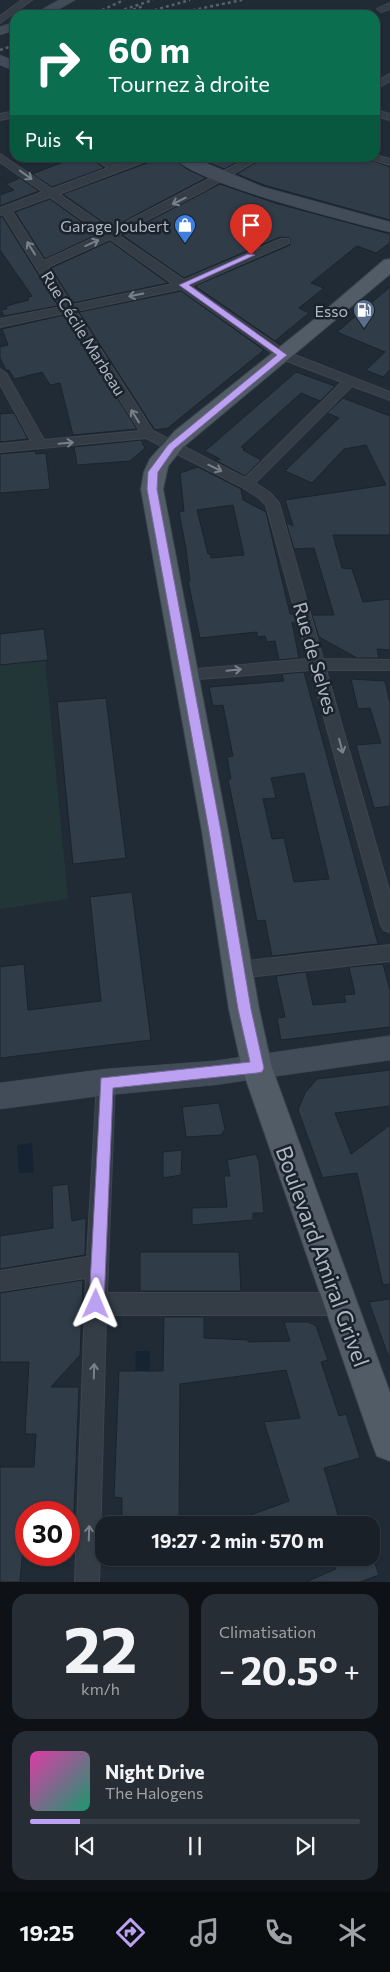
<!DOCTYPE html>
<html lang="fr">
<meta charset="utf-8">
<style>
:root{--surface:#192028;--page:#262d34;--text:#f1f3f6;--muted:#9fa3a8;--line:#373e45;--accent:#bca0f2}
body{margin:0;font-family:Commissioner,sans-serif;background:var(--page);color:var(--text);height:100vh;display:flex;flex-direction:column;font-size:19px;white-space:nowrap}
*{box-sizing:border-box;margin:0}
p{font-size:16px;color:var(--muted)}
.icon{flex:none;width:28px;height:28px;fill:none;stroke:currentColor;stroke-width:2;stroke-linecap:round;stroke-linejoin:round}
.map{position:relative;height:1582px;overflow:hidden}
.panel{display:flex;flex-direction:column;gap:12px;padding:12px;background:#0e1216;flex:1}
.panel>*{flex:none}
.banner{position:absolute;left:10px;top:10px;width:370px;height:152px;border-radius:15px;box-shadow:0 1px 4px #0004,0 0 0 1px var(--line);background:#0b6e4f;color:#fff;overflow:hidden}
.speed{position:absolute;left:15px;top:1501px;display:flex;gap:10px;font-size:25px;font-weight:700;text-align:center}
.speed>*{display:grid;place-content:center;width:65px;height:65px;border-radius:50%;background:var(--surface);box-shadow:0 1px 4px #0004,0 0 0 1px var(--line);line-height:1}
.speed .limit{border:8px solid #d22;background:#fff;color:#111}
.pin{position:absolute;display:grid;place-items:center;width:42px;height:42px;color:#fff;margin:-51px -21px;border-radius:50% 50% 50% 0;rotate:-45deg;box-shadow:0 0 5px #0007}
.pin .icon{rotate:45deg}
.me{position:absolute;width:55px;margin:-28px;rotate:1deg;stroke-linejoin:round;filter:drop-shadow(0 0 4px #0008)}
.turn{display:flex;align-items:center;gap:18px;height:105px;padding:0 15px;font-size:22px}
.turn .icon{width:65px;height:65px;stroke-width:2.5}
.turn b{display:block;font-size:35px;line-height:42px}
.then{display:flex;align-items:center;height:48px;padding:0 15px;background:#0003;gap:10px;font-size:19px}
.big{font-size:38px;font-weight:700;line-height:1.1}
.panel .card{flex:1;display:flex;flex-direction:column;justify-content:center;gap:8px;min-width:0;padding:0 18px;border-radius:15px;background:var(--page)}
.panel .dial{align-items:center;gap:0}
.dial b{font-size:65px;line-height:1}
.song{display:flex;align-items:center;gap:15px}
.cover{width:60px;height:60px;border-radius:8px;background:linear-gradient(135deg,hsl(320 70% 55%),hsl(160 70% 35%))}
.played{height:5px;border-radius:2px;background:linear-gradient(90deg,var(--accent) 15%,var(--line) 15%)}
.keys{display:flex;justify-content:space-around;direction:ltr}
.heat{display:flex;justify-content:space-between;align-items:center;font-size:28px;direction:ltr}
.panel .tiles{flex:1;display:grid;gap:12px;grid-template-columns:1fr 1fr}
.card:last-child{grid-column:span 2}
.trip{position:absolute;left:95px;top:1516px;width:285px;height:50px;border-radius:15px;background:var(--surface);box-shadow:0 1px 4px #0004,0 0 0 1px var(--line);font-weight:700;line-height:50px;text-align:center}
.dock{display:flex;height:80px;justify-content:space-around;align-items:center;background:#0a0d10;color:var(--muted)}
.dock .icon{width:35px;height:35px}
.dock .on{color:var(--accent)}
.dock b{font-size:22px;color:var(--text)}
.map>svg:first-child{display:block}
</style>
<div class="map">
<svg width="390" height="1582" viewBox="0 0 390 1582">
<rect width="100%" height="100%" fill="#212b35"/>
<!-- green -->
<path fill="#233637" d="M45,659L68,899L0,909V663Z"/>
<!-- water -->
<path fill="#152332" d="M32,1143L34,1172L19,1173L17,1145Z
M136,1351H150L149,1383H135Z"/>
<!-- building -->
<path fill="#303d49" stroke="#1b242d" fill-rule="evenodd" d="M74,158H91L104,168L52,187L32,174Z
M152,158H173L187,169L206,178L111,228L63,194L150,162Z
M198,158H246L224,169Z
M263,158H366L390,167V220L264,185L237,174Z
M20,178L39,191L0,206V195L14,190L6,184Z
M220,184L275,203L390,234V243L376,253L357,246L311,283L324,288L299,308L309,313L275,341L195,286L290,245V238L280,237L184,278L122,235Z
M50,199L98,234L45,259L15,212Z
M2,216L58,306L4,316L1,310L7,309L6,306L29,300L27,298L32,296L0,250V217Z
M110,241L168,283L73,303L51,268Z
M390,287V370L383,377L366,370L385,352L337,332Z
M181,291L264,350L168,428L155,430L79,312Z
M64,315L137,429L73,435L60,383L50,385L42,372L14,379L9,370H6L0,358V347L8,345L2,329Z
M296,372L335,386L320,401L301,393L241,447L245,449L243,450L261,460L245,476L215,460L220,459L205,451Z
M343,398L390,416V535H333L342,568L352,569L363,602L390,599V650L377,649L379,658H357L319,637L312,615H334L314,548L294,549L286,522L293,526L285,500L386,485L366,445L344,449L312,483L285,471L339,418L327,413Z
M14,413L28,439L0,442V414Z
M141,440L145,448L130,461L77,465L74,447Z
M35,451L36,454L46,453L50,489L0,493V454Z
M198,467L241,489L243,500L266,512L290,614H294L297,625L292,622L299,658L279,660L275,641L267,642L265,636L257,637V632L200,638L188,581H190L186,549L179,512L184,511L180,473ZM233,505L244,555L211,558V554H208L197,510Z
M44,629L48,660L0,665V634Z
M304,672L378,944L272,956L265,920L257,921L228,779H231L227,757L233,756L223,705L213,706L209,687L284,681L282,674ZM304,773L329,879L294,882L284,838L272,839L263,799L276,798L271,778Z
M351,679L385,681L390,703V806L374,808L356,745L381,743L370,708L358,709Z
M106,698L126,858L73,864L57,702Z
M132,892L151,1040L0,1058V967L24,964L28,1010L101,1001L90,897Z
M383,964L390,990V1027L281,1040L277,1018L285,1017L276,976L306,972L313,1005L346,1002L344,995L355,994L349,967Z
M390,1070V1106L335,1113L351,1154L390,1125V1284L383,1285L357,1173L319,1178L322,1176L298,1110L305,1093L317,1079Z
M219,1103L225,1129L221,1135L186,1137L182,1107Z
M182,1150L181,1175L163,1178V1152Z
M256,1154L259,1162L264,1213H253V1220L192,1225V1208L227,1207L224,1176H230L227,1160Z
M68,1184L72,1221L86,1218L85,1255L0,1269V1236L53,1228L52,1186Z
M140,1252H239L241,1291H140Z
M83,1280L80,1355L51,1387H79L74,1512H26L20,1582H0V1467H34L36,1434H25L29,1362H0V1293Z
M390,1299V1355H388L369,1302Z
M164,1317H204V1338L248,1340V1342L290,1341L284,1322H308L316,1326L328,1360L321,1362L339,1416L346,1414L360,1458L324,1468L341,1525H229V1523L289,1501L264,1422L300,1418L286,1370L180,1384L179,1525H122V1498L114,1497L119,1371H163Z
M332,1558H373L379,1575L360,1582H306L336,1569Z"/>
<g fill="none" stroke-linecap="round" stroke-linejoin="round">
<!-- minor casing -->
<g stroke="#3d4650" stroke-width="2">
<path id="minor" d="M22,0H32L0,23V16Z
M390,3V9L381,12L377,9Z
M390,74V81L375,89V82Z
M375,110L390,114V120L375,116Z
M15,111V117L0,120V114Z
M0,154L52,189L108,168L93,158H105L117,165L137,158H150L149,160L59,194L111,230L249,158H261L207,189L118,235L184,280L281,239H289V243L191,286L287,352L390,392V400L352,386L255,483L269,492L279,503L323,659L390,660V670H326L390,894V932L384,930L381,925L311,670L186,680L181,679L178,675L181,671L186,670L308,659L266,505L259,498L242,487L146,438L0,452V444L31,441L0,384V369L6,373L44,440L140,431L65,313L0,327V319L61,307L3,214L0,215V208L43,192L0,162ZM50,197L102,234L44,261L12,211ZM110,239L173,284L72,305L48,267ZM181,289L279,358L342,382L245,478L153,431L76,311Z
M375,155L390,159V165L368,158H375Z
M390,945V961L238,978L232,975L229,970L232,965L238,962Z
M106,1073L113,1076L115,1082L107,1293H341L348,1297L352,1304L348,1311L341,1315H106L99,1582H75L86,1278L0,1291V1271L87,1257L97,1082L99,1076Z"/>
</g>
<!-- secondary casing -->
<g stroke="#3d4650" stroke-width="1">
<path id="secondary" d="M59,0H75L49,15H32Z
M15,22V30L0,35V27Z
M0,55L15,61V71L0,65Z
M175,158H194L263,187L390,222V232C354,223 193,183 175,158Z
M390,1036V1060L214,1085L106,1095L0,1109V1083L106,1069L214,1061Z"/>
</g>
<!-- primary casing -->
<g stroke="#3d4650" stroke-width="2">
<path id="primary" d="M390,259V274L183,447L168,466L163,489L228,831L259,1009L272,1068L390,1393V1461L377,1456L372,1443L242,1068L229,1009L202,831L141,489L144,472L150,459L175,431L321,314L384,260Z"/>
</g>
<!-- minor -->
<use href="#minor" fill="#343d46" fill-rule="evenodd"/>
<!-- secondary -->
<use href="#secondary" fill="#424c59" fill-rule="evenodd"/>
<!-- primary -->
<use href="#primary" fill="#525c66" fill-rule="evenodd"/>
<!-- rail -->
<path stroke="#56616d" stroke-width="2.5" stroke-dasharray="3 3" stroke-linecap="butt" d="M91,15L124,0
M107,15L153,0
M116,15L144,6
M137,15L190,0
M154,15L175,10
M169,15L242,0
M0,50L15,45"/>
</g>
<!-- one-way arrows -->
<defs><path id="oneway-shaft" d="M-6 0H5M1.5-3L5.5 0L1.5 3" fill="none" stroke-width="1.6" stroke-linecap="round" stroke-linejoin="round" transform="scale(1.25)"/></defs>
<g stroke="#77818b">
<use href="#oneway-shaft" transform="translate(26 175) rotate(36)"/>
<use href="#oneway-shaft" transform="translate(179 201) rotate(154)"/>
<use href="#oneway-shaft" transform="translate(92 243) rotate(-24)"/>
<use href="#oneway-shaft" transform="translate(31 248) rotate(-122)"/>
<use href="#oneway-shaft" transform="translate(136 295) rotate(168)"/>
<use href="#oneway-shaft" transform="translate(135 416) rotate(-122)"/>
<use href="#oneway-shaft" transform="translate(66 443) rotate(-5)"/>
<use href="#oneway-shaft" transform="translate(215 468) rotate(26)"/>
<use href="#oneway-shaft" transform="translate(234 670) rotate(-6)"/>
<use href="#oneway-shaft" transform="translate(341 746) rotate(75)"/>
<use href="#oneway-shaft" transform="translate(94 1371) rotate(-88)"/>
<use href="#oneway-shaft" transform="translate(89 1533) rotate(-88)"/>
</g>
<!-- route -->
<path fill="#bca0f2" stroke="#7a689d" d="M248,254L255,255L189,285L287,355L174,449L158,472L157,489L221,831L251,1009L264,1068L262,1072L257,1073L113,1088L104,1304L102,1309L96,1311L91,1309L89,1304L101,1078L250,1062L238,1009L209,831L147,489L148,472L168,445L277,355L179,285Z"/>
<!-- icons -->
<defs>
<g id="shop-pin" transform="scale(1.125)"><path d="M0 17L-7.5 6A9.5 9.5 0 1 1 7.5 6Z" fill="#3f7fe0" stroke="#1a222b"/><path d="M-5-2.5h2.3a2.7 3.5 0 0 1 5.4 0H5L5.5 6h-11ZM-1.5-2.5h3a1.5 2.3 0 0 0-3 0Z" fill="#fff"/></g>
<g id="fuel-pin" transform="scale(1.125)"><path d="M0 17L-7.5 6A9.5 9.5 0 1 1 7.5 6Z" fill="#5c6f8a" stroke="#1a222b"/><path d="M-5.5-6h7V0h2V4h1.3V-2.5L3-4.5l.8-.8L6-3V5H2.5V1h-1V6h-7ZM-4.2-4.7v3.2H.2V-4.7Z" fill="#fff"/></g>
</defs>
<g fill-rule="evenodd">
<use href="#shop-pin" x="185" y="225"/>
<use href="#fuel-pin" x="364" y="310"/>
</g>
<g text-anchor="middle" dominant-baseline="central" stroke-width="5" stroke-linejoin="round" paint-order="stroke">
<!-- far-poi labels -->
<g font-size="16" fill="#aeb8c3" stroke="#1a222b" text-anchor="end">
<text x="169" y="225">Garage Joubert</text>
<text x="348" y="310">Esso</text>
</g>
<!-- far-street labels -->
<g font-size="16" fill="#aeb8c3" stroke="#1a222b">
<text transform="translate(84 333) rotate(58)">Rue Cécile Marbeau</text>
</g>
<!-- street labels -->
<g font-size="19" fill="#aeb8c3" stroke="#1a222b">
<text transform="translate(316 658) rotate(74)">Rue de Selves</text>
</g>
<!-- near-street labels -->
<g font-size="22" fill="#aeb8c3" stroke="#1a222b">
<text transform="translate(323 1256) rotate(70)">Boulevard Amiral Grivel</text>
</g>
</g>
</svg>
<div class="speed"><div class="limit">30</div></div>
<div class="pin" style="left:251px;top:255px;background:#d93025"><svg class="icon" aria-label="arrive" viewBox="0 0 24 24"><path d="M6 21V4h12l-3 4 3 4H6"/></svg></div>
<svg class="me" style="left:96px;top:1304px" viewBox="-20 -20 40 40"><path d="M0-17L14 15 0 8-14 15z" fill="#bca0f2" stroke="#fff" stroke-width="4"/></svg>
<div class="trip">19:27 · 2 min · 570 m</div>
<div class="banner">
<div class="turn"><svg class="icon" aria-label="right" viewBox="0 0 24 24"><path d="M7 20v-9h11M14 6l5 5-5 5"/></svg><div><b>60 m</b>Tournez à droite</div></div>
<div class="then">Puis<svg class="icon" aria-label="left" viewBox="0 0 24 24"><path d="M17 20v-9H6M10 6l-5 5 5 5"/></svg></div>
</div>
</div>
<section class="panel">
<div class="tiles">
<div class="card dial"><b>22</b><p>km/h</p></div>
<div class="card"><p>Climatisation</p>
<div class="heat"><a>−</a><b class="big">20.5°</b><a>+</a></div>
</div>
<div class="card">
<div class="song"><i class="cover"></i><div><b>Night Drive</b><p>The Halogens</p></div></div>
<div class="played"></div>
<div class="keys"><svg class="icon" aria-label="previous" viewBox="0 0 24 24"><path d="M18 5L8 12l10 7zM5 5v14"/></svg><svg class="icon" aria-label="pause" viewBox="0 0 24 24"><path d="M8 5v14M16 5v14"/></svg><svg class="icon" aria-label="next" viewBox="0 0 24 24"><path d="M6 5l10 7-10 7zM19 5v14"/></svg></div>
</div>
</div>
</section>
<nav class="dock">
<b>19:25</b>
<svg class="icon on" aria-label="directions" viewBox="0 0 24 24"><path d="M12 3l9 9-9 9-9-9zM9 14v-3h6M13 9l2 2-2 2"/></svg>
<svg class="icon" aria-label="music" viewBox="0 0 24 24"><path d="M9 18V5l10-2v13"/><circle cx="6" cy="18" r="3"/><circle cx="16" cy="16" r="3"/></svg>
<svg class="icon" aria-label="phone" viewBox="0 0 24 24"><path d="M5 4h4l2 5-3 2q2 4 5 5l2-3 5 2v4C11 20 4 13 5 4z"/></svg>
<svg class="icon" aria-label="climate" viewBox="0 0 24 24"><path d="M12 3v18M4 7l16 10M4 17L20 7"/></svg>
</nav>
